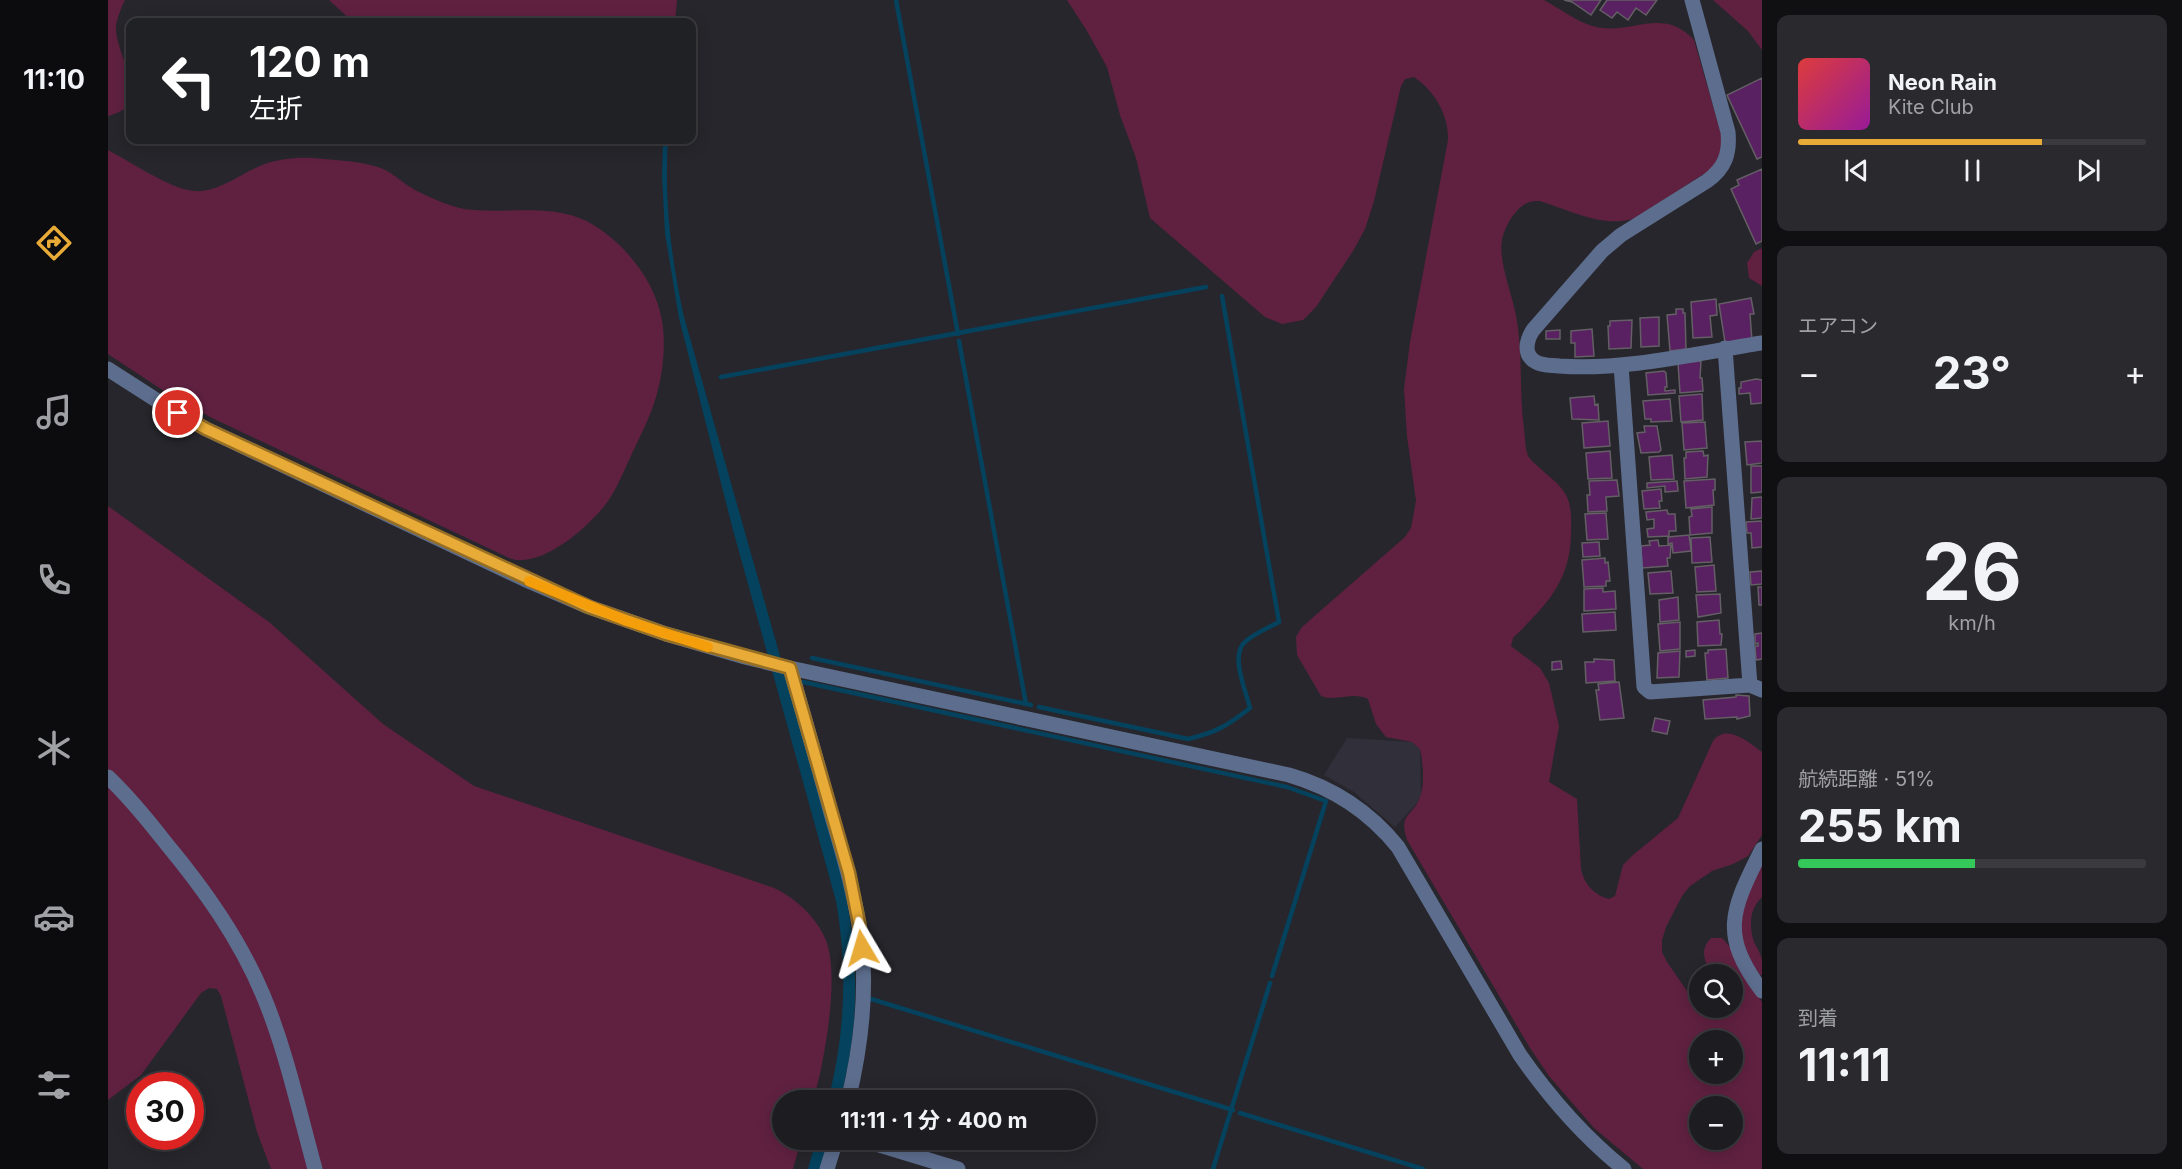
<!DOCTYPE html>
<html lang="ja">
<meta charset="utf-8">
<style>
:root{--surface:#1d1c21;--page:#2a292e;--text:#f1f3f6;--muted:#a0a1a5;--line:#3b3a3f;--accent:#e8ab37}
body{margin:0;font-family:Inter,"Noto Sans JP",sans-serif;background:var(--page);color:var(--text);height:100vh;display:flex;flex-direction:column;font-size:22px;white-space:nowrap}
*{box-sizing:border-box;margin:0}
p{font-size:20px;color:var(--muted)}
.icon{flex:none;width:33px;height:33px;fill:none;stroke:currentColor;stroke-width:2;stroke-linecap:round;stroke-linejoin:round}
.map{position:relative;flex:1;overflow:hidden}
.drawer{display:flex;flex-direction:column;gap:15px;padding:15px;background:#100f12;width:420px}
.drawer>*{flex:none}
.hud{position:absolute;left:18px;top:18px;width:570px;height:126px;border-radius:12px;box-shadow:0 3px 15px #0003,0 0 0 2px var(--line);background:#202124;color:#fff;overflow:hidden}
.buttons{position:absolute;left:1581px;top:964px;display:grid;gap:12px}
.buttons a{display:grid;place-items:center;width:54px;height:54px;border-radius:50%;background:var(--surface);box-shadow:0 3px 15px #0003,0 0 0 2px var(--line);font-size:30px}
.speed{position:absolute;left:18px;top:1072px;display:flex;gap:12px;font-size:30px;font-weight:700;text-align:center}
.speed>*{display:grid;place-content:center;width:78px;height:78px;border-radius:50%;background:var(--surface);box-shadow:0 3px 15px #0003,0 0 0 2px var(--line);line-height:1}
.speed .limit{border:9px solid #d22;background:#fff;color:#111}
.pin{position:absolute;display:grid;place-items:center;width:51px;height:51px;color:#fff;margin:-26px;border:3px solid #fff;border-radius:50%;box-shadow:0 2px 6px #0007}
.me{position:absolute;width:66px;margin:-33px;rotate:353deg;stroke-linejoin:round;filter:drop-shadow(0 0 4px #0008)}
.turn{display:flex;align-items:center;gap:21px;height:126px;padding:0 24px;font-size:27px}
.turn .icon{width:78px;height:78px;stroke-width:2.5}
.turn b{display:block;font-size:42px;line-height:51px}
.big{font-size:45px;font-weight:700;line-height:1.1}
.drawer .card{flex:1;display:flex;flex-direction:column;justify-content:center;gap:9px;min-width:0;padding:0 21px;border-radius:12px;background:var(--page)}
.drawer .dial{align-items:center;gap:0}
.dial b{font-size:78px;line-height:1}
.song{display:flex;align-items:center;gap:18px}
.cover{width:72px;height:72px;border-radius:9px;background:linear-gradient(135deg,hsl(0 70% 55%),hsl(300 70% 35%))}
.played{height:6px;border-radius:3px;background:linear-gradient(90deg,var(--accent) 70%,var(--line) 70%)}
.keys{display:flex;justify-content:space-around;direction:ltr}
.heat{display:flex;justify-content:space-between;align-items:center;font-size:33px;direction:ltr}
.charge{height:9px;border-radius:4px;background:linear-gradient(90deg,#34c759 51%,var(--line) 0)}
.trip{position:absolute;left:664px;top:1090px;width:324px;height:60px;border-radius:30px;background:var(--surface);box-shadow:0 3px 15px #0003,0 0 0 2px var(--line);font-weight:700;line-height:60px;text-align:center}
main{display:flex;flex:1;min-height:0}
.dock{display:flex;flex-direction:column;width:108px;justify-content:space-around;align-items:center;background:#0c0b0d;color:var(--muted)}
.dock .icon{width:42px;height:42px}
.dock .on{color:var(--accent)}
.dock b{font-size:27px;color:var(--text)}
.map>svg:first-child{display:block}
</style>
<main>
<nav class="dock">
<b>11:10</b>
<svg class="icon on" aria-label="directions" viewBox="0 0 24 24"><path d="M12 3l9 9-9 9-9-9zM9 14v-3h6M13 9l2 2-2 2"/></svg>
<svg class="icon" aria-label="music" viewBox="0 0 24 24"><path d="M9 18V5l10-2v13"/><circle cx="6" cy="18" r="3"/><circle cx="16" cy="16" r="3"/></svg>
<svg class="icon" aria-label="phone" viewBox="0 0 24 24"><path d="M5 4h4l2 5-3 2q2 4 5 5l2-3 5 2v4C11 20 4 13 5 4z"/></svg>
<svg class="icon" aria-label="climate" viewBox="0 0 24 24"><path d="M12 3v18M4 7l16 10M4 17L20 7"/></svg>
<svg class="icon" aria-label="car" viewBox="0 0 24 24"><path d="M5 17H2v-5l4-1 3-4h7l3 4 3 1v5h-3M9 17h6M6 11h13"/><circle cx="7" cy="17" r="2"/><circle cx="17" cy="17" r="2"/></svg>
<svg class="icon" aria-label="filters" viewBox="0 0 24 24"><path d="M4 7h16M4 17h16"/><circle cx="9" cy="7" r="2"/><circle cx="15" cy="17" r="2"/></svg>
</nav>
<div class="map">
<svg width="1654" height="1169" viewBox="0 0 1654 1169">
<rect width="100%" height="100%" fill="#27262c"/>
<!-- built -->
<path fill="#312f3a" d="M1239,738L1304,742L1312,749L1313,796L1309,803L1287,827L1246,792L1216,775Z"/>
<!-- green -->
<path fill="#602141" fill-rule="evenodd" d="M0,0H17C13,8 9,18 8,27C7,49 32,85 20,105C16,111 7,114 0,116Z
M221,0H569L567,22H245Z
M959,0H1436C1453,9 1474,26 1494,28C1528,32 1556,8 1586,40L1613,134C1614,147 1613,156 1605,168L1527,218C1497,229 1461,210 1432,201C1428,201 1423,201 1419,203C1407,208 1396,228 1394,240C1390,260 1404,294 1408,315C1415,352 1411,391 1416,429C1417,437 1417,448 1420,456C1424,462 1431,467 1436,472C1462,493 1464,501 1463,534C1462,583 1437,606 1405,638L1403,646L1432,668L1441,683L1451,726L1441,782L1469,799L1473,869C1476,884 1486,895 1501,899L1507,896L1515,865L1525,855L1570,818L1605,741C1619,723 1640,742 1654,752V835L1640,856L1625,864L1604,871L1582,886L1574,896L1558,927L1554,940V952L1559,962L1592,1010L1598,1015L1607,1017L1612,1008H1624V975H1603C1597,960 1591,951 1603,938H1614L1622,947L1629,964L1654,1002V1169H1535L1486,1128L1441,1076L1422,1048L1299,840C1290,813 1305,817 1312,797C1317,785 1315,762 1312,749L1304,742L1278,737L1268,724L1260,699C1245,691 1229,702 1213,696L1189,655L1188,637L1194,627L1297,537L1303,528L1308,501L1299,436L1296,389L1302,342L1340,140C1341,116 1327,91 1306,77L1297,79L1293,86L1266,201L1257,229L1245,251L1208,307L1195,320L1174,324L1157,317L1042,218L1028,158L1012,115L999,67L979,31ZM1592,1041H1624V1074H1592ZM1592,1107H1624V1140H1592Z
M1605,0H1654V50L1640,31Z
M0,150C23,162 62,189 86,191C111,193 134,172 157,164C171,159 189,157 204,158C225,160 256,161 275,169C286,174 296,184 307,190C321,197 340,206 356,209C398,215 449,201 487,226C519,246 548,283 554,321C558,345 555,374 548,397C542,418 531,438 522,458C515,473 509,488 500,501C483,525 442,561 411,560C406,560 401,558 397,556L104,418L62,395L0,354Z
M1654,248V286L1641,278L1639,263L1646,252Z
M0,506L161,622L275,724L366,786L666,888C686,897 708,917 717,938C733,972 716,1065 705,1101H675V1140H693L685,1169H212L159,992L0,771Z
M0,783C47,838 98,892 132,957C166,1024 182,1097 202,1169H163L149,1132L113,996L109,989L101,988L93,993L33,1075L0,1100Z
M1654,865V897C1641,909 1641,927 1646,942C1649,948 1653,954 1654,960C1654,965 1654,970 1654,975H1652C1637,959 1628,930 1634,908C1638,894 1648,879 1654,865Z"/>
<!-- water -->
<path fill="#05425d" d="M555,140H560C556,199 563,259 576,317L734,875C751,958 753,1018 732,1101H720C737,1034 740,970 728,901L625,530L571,318L557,233L554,176Z
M708,1140H720L712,1169H700Z"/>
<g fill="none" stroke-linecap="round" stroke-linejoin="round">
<!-- stream -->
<path stroke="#05425d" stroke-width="4.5" d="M788,0L850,334
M851,341L918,704
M613,377L1098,287
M704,658L923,705
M695,682L1179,787L1218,801L1164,976
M931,707L1080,739C1109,732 1119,726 1142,708C1138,691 1121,654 1138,641C1147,633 1160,628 1171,622L1114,296
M763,999L1125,1110
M1132,1113L1315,1169
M1105,1169L1162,983"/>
</g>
<!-- building -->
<path fill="#5a2162" stroke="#635f64" stroke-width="1.5" d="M1456,0H1493L1483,15L1464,2Z
M1499,0H1549L1538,15L1528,8L1520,20L1509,12L1504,18L1492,10Z
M1654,78V157L1649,159L1619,95Z
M1654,169V241L1648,244L1623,189L1631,185L1629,180Z
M1643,298L1646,314H1642L1644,341L1617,342L1611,304Z
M1608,299L1609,315L1602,316L1604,337L1585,338L1583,302Z
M1568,309H1575V313H1577L1578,349L1562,351L1559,315L1568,314Z
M1551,317V346L1533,347L1532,318Z
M1524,320L1523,348L1501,349L1500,326H1502V321Z
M1484,329L1486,356L1467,357V343H1463V331Z
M1452,330V339H1438V331Z
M1593,361L1592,378H1594L1595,391L1572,393L1570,363Z
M1556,371L1558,373L1559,387H1557V391L1567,390V393L1540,395L1538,373Z
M1648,379L1654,380V403L1643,404L1642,393L1631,394V388H1633V382Z
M1594,394L1595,420L1573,422L1571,396Z
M1486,396L1487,405L1490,404L1491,420L1464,419L1462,398Z
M1562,399L1564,421L1543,422V419H1537L1535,401Z
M1500,421L1502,446L1476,448L1474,423Z
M1597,422L1599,448L1576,450L1574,423Z
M1536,426H1549L1553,450L1551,452L1533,453L1529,433L1537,432Z
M1654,441V463L1639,465L1637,442Z
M1502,451L1504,478L1480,479L1478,453Z
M1595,451L1596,456L1600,455L1599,477L1577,479L1576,458H1578V452Z
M1564,455L1566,479L1543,480L1541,457Z
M1643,466H1654V492L1643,493Z
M1607,479V490H1605L1606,505L1578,508L1576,481Z
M1509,480L1511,496L1498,497L1499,511L1480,512L1479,495H1482L1481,481Z
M1569,481L1570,491L1557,492V486L1539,488V483Z
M1553,489L1554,501H1551L1552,508L1536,509L1534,491Z
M1654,497V518L1643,519L1644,498Z
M1604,507V533L1582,535L1581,517L1584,516L1583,509Z
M1559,510L1560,514H1567L1568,531H1561V536L1540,537L1539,529L1546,528V519L1539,520L1538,512Z
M1498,513L1500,539L1479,540L1477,514Z
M1654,521V547L1644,548L1643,533H1639L1638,522Z
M1581,535L1583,551L1565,553L1564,543L1560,544V537Z
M1602,537L1604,562L1584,563L1583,538Z
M1550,540L1551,546L1563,545L1562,558H1559L1560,566L1534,568L1533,546L1542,545L1541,541Z
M1491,542L1492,556L1475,557L1474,543Z
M1497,558V563L1500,562L1502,581H1498V586L1476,587L1474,560Z
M1606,565L1608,591L1589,592L1587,567Z
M1563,571L1565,593L1542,594L1540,573Z
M1654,571V584L1643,585L1642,572Z
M1650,587H1654V605H1651Z
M1495,588V592L1507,591L1508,609L1476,611V589Z
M1612,594L1613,613L1590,617L1588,595Z
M1570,597L1571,620L1552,622L1551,600Z
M1507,612L1508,630L1475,632L1474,614Z
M1611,620L1612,634H1614L1613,645L1590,646L1589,622Z
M1572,622V649L1552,651L1550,624Z
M1654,633V659L1648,660L1647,646H1650V643L1647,644V634Z
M1618,649L1620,678L1599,680L1597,653H1600V650Z
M1587,650V656L1578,657V651Z
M1572,651L1571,677L1549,678L1550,653Z
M1486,659L1506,660L1507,681L1478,683L1477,662H1486Z
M1453,661L1454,669L1444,670V662Z
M1511,682L1516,718L1492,720L1488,690H1491L1490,684Z
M1628,695L1641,696L1642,716L1629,719V717L1597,719L1595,700L1628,697Z
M1547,718L1562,721L1559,734L1544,731Z"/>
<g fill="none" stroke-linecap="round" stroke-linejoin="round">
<!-- minor -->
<path stroke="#5c6d8d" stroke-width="15" d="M1584,0L1620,132C1622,154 1617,168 1599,181L1513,235L1494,251L1425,330C1418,341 1415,355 1428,362C1435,366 1444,365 1451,366C1516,371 1590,353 1654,343
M1617,348L1642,685
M1513,365L1536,687L1542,692L1642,685L1654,690
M0,369L56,405L98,429L416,579L481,607L558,634L637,657L682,668L1181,775C1226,788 1261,811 1290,847L1412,1055C1442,1098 1475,1136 1516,1169
M682,668C696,716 710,765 723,813C736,857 749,901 754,947C759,999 752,1051 740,1101
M0,777C21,797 39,819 57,842C96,889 131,938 155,995C178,1050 191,1111 207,1169
M1654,849C1625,908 1610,933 1654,991
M755,1140L850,1169
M719,1169L728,1140"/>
</g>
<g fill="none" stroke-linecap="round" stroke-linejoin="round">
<!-- route casing -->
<g stroke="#976f24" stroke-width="15">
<path id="route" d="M70,413L98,429L481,607L558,634L682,668L741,873L751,923L754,948"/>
</g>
<!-- route -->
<use href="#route" stroke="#e8ab37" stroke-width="10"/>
<!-- slow -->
<path stroke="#f59e0b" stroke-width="10" d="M421,581L519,621L600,647"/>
</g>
</svg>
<div class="buttons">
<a><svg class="icon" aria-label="search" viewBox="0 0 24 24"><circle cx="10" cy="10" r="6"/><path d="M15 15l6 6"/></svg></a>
<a>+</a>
<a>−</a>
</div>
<div class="speed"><div class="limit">30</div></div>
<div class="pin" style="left:70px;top:413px;background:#d93025"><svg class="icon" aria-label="arrive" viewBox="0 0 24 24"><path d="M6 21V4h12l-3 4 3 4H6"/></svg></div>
<svg class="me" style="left:754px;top:948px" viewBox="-20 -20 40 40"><path d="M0-17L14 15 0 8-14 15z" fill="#e8ab37" stroke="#fff" stroke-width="4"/></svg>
<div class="trip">11:11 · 1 分 · 400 m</div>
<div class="hud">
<div class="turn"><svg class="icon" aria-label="left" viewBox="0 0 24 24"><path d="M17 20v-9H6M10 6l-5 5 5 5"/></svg><div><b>120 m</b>左折</div></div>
</div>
</div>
<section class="drawer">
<div class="card">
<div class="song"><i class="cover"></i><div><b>Neon Rain</b><p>Kite Club</p></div></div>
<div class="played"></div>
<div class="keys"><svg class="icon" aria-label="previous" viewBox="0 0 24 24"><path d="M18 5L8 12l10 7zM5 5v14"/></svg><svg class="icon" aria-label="pause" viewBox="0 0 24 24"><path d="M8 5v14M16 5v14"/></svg><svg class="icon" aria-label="next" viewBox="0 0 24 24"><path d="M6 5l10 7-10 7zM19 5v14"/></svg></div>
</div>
<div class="card"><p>エアコン</p>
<div class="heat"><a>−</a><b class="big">23°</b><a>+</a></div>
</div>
<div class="card dial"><b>26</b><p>km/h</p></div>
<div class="card"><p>航続距離 · 51%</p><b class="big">255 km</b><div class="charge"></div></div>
<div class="card"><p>到着</p><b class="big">11:11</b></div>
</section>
</main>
